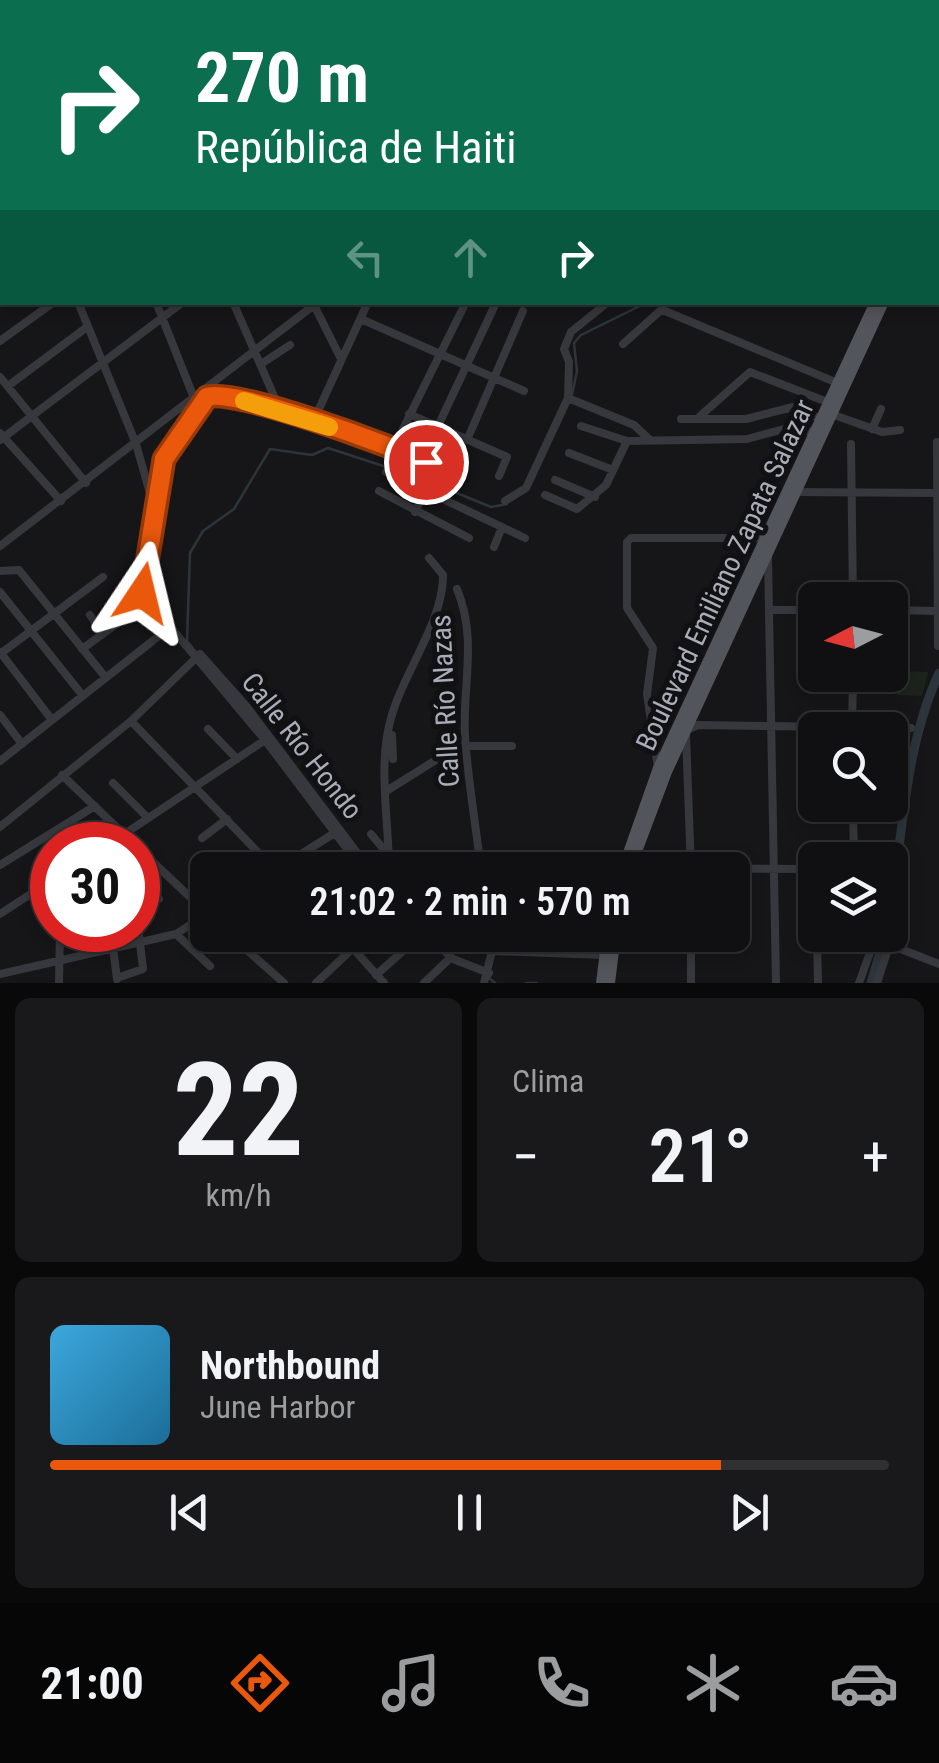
<!DOCTYPE html>
<html lang="es">
<meta charset="utf-8">
<style>
:root{--surface:#101012;--page:#19191b;--text:#f1f3f6;--muted:#9c9d9f;--line:#303032;--accent:#ea580c}
body{margin:0;font-family:"Roboto Condensed",sans-serif;background:var(--page);color:var(--text);height:100vh;display:flex;flex-direction:column;font-size:38px;white-space:nowrap}
*{box-sizing:border-box;margin:0}
p{font-size:32px;color:var(--muted)}
.icon{flex:none;width:55px;height:55px;fill:none;stroke:currentColor;stroke-width:2;stroke-linecap:round;stroke-linejoin:round}
.map{position:relative;height:983px;overflow:hidden}
.drawer{display:flex;flex-direction:column;gap:15px;padding:15px;background:#09090a;flex:1}
.drawer>*{flex:none}
.hud{position:absolute;left:0px;top:0px;width:940px;height:305px;box-shadow:0 5px 15px #0003,0 0 0 2px var(--line);background:#0b6e4f;color:#fff;overflow:hidden}
.needle{width:65px;rotate:264deg}
.tools{position:absolute;left:798px;top:582px;display:grid;gap:20px}
.tools a{display:grid;place-items:center;width:110px;height:110px;border-radius:15px;background:var(--surface);box-shadow:0 5px 15px #0003,0 0 0 2px var(--line);font-size:50px}
.speed{position:absolute;left:30px;top:822px;display:flex;gap:20px;font-size:50px;font-weight:700;text-align:center}
.speed>*{display:grid;place-content:center;width:130px;height:130px;border-radius:50%;background:var(--surface);box-shadow:0 5px 15px #0003,0 0 0 2px var(--line);line-height:1}
.speed .limit{border:15px solid #d22;background:#fff;color:#111}
.pin{position:absolute;display:grid;place-items:center;width:85px;height:85px;color:#fff;margin:-42px;border:5px solid #fff;border-radius:50%;box-shadow:0 2px 10px #0007}
.me{position:absolute;width:110px;margin:-55px;rotate:10deg;stroke-linejoin:round;filter:drop-shadow(0 0 8px #0008)}
.turn{display:flex;align-items:center;gap:35px;height:210px;padding:0 30px;font-size:45px}
.turn .icon{width:130px;height:130px;stroke-width:2.5}
.turn b{display:block;font-size:70px;line-height:85px}
.lanes{display:flex;align-items:center;height:95px;padding:0 30px;background:#0003;justify-content:center;gap:50px;direction:ltr}
.lanes .off{opacity:.35}
.big{font-size:75px;font-weight:600;line-height:1.1}
.drawer .tile{flex:1;display:flex;flex-direction:column;justify-content:center;gap:15px;min-width:0;padding:0 35px;border-radius:15px;background:var(--page)}
.drawer .dial{align-items:center;gap:0}
.dial b{font-size:130px;line-height:1}
.song{display:flex;align-items:center;gap:30px}
.cover{width:120px;height:120px;border-radius:15px;background:linear-gradient(135deg,hsl(200 70% 55%),hsl(200 70% 35%))}
.played{height:10px;border-radius:5px;background:linear-gradient(90deg,var(--accent) 80%,var(--line) 80%)}
.keys{display:flex;justify-content:space-around;direction:ltr}
.heat{display:flex;justify-content:space-between;align-items:center;font-size:55px;direction:ltr}
.drawer .tiles{flex:1;display:grid;gap:15px;grid-template-columns:1fr 1fr}
.tile:last-child{grid-column:span 2}
.trip{position:absolute;left:190px;top:852px;width:560px;height:100px;border-radius:15px;background:var(--surface);box-shadow:0 5px 15px #0003,0 0 0 2px var(--line);font-weight:600;line-height:100px;text-align:center}
.tab-bar{display:flex;height:160px;justify-content:space-around;align-items:center;background:#060607;color:var(--muted)}
.tab-bar .icon{width:70px;height:70px}
.tab-bar .active{color:var(--accent)}
.tab-bar b{font-size:45px;color:var(--text)}
.map>svg:first-child{display:block}
</style>
<div class="map">
<svg width="939" height="983" viewBox="0 0 939 983">
<rect width="100%" height="100%" fill="#161618"/>
<!-- green -->
<path fill="#1c231d" d="M898,671L928,672L922,696L897,695Z"/>
<g fill="none" stroke-linecap="round" stroke-linejoin="round">
<!-- stream -->
<path stroke="#2c353c" stroke-width="2.5" d="M812,0V2
M572,395L577,371L574,343L581,335L648,302
M430,482L491,507L507,504
M196,652L187,641L190,553L203,531L234,509L270,449L312,455L328,448L423,479
M487,976L495,983
M526,983H537"/>
<!-- river -->
<path stroke="#2c353c" stroke-width="9" d="M890,915C903,835 904,749 939,673
M871,983L881,949"/>
<!-- minor -->
<path stroke="#37383d" stroke-width="8" d="M39,0V2
M63,0L65,2
M185,0L186,2
M311,0L319,2
M496,0L499,2
M908,0V2
M916,0V2
M95,2L98,0
M294,2L302,0
M389,2L390,0
M475,2L479,0
M576,2L579,0
M938,76L939,77
M0,87L2,86
M0,121L2,127
M0,184L2,183
M0,252L2,251
M0,295L2,294
M78,302L136,444L153,504
M156,302L194,398
M233,302L281,412
M313,303L340,357
M361,319L524,391
M0,341L54,302
M623,344L660,311H665L840,384
M261,364L290,345
M0,377L86,483
M8,386L87,327
M216,394L207,397L163,459L142,593L265,740L363,870
M216,394L391,446L426,463V490L415,512
M568,398L634,425L650,440
M409,414L507,457L499,476
M834,415L882,432L900,430
M700,416L750,372L830,403
M681,419H746L793,407L821,419
M313,422L368,302
M438,426L495,305
M581,426L627,441L747,439L784,429L816,432
M872,429L881,409
M0,433L61,501
M0,440L183,302
M467,440L523,311
M937,442L938,646
M851,444L853,600
M569,453L613,470
M388,459L466,302
M386,472L525,538
M555,480L595,497
M379,491L469,538
M793,492L939,493
M545,495L577,509L606,485L627,441
M505,501L526,488L568,398L569,362L564,349L571,332L608,302
M0,546L318,302
M494,547L502,527
M768,558L776,983
M0,571L19,570L106,678
M457,589C478,640 462,685 465,737C468,781 476,826 481,870
M0,592L83,696
M769,610H815
M890,610L938,611
M90,615L103,633
M82,649L147,602
M0,652L52,720
M0,654L103,577
M0,715L22,744
M131,721L275,870
M208,729L237,759
M689,729L698,725L911,728
M852,730L853,675
M392,735L393,759
M686,735L691,870
M466,746H512
M0,761L169,628
M658,768L647,694L653,648L627,608V542L631,538H767
M62,775L135,845
M113,783L148,818
M388,790L439,758
M853,805L854,860
M0,827L131,721L200,654L247,707L370,870
M371,834L386,852
M202,838L227,819
M108,845L265,740
M138,848L208,914
M0,865L95,806
M631,868L815,869
M276,870L333,834
M389,870C389,823 378,767 390,722C401,676 444,621 443,575L429,558
M138,909L159,899
M0,914L52,880
M176,934L210,966
M230,935L284,983
M341,935L384,983
M427,935L453,959L489,973
M691,935V983
M817,937L818,983
M875,939L939,964
M113,948L117,979
M818,950L839,946
M492,951L604,955
M0,974L176,934L208,913
M376,975L421,935
M117,978L143,969L138,926
M59,983L60,930
M316,983L367,935
M424,983L447,961
M484,983L492,951L490,935
M859,983L876,936
M877,983L889,946"/>
<!-- major -->
<path stroke="#53555c" stroke-width="10" d="M677,0L680,2
M691,0L694,2
M622,870L658,768L875,302
M630,870L667,772L884,302
M601,983L607,935
M610,983L616,935"/>
<!-- highway -->
<path stroke="#63666e" stroke-width="12" d="M938,202L939,204
M938,212L939,214"/>
</g>
<g fill="none" stroke-linecap="round" stroke-linejoin="round">
<!-- route casing -->
<g stroke="#983908" stroke-width="25">
<path id="route" d="M142,593L164,459L207,397C233,387 394,447 426,462"/>
</g>
<!-- route -->
<use href="#route" stroke="#ea580c" stroke-width="18"/>
<!-- slow -->
<path stroke="#f59e0b" stroke-width="18" d="M244,401L329,427"/>
</g>
<g text-anchor="middle" dominant-baseline="central" stroke-width="10" stroke-linejoin="round" paint-order="stroke">
<!-- street labels -->
<g font-size="28" fill="#a8adb8" stroke="#111113">
<text transform="translate(725 575) rotate(-65)">Boulevard Emiliano Zapata Salazar</text>
<text transform="translate(445 701) rotate(-93)">Calle Río Nazas</text>
<text transform="translate(302 746) rotate(52)">Calle Río Hondo</text>
</g>
</g>
</svg>
<div class="tools">
<a><svg class="needle" viewBox="-14 -14 28 28"><path d="M0-13l5 13h-10z" fill="#e53935"/><path d="M0 13l5-13h-10z" fill="#9c9d9f"/></svg></a>
<a><svg class="icon" aria-label="search" viewBox="0 0 24 24"><circle cx="10" cy="10" r="6"/><path d="M15 15l6 6"/></svg></a>
<a><svg class="icon" aria-label="layers" viewBox="0 0 24 24"><path d="M12 4l9 5-9 5-9-5zM3 14l9 5 9-5"/></svg></a>
</div>
<div class="speed"><div class="limit">30</div></div>
<div class="pin" style="left:426px;top:462px;background:#d93025"><svg class="icon" aria-label="arrive" viewBox="0 0 24 24"><path d="M6 21V4h12l-3 4 3 4H6"/></svg></div>
<svg class="me" style="left:142px;top:593px" viewBox="-20 -20 40 40"><path d="M0-17L14 15 0 8-14 15z" fill="#ea580c" stroke="#fff" stroke-width="4"/></svg>
<div class="trip">21:02 · 2 min · 570 m</div>
<div class="hud">
<div class="turn"><svg class="icon" aria-label="right" viewBox="0 0 24 24"><path d="M7 20v-9h11M14 6l5 5-5 5"/></svg><div><b>270 m</b>República de Haiti</div></div>
<div class="lanes"><svg class="icon off" aria-label="left" viewBox="0 0 24 24"><path d="M17 20v-9H6M10 6l-5 5 5 5"/></svg><svg class="icon off" aria-label="ahead" viewBox="0 0 24 24"><path d="M12 20V5M6 11l6-6 6 6"/></svg><svg class="icon" aria-label="right" viewBox="0 0 24 24"><path d="M7 20v-9h11M14 6l5 5-5 5"/></svg></div>
</div>
</div>
<section class="drawer">
<div class="tiles">
<div class="tile dial"><b>22</b><p>km/h</p></div>
<div class="tile"><p>Clima</p>
<div class="heat"><a>−</a><b class="big">21°</b><a>+</a></div>
</div>
<div class="tile">
<div class="song"><i class="cover"></i><div><b>Northbound</b><p>June Harbor</p></div></div>
<div class="played"></div>
<div class="keys"><svg class="icon" aria-label="previous" viewBox="0 0 24 24"><path d="M18 5L8 12l10 7zM5 5v14"/></svg><svg class="icon" aria-label="pause" viewBox="0 0 24 24"><path d="M8 5v14M16 5v14"/></svg><svg class="icon" aria-label="next" viewBox="0 0 24 24"><path d="M6 5l10 7-10 7zM19 5v14"/></svg></div>
</div>
</div>
</section>
<nav class="tab-bar">
<b>21:00</b>
<svg class="icon active" aria-label="directions" viewBox="0 0 24 24"><path d="M12 3l9 9-9 9-9-9zM9 14v-3h6M13 9l2 2-2 2"/></svg>
<svg class="icon" aria-label="music" viewBox="0 0 24 24"><path d="M9 18V5l10-2v13"/><circle cx="6" cy="18" r="3"/><circle cx="16" cy="16" r="3"/></svg>
<svg class="icon" aria-label="phone" viewBox="0 0 24 24"><path d="M5 4h4l2 5-3 2q2 4 5 5l2-3 5 2v4C11 20 4 13 5 4z"/></svg>
<svg class="icon" aria-label="climate" viewBox="0 0 24 24"><path d="M12 3v18M4 7l16 10M4 17L20 7"/></svg>
<svg class="icon" aria-label="car" viewBox="0 0 24 24"><path d="M5 17H2v-5l4-1 3-4h7l3 4 3 1v5h-3M9 17h6M6 11h13"/><circle cx="7" cy="17" r="2"/><circle cx="17" cy="17" r="2"/></svg>
</nav>
